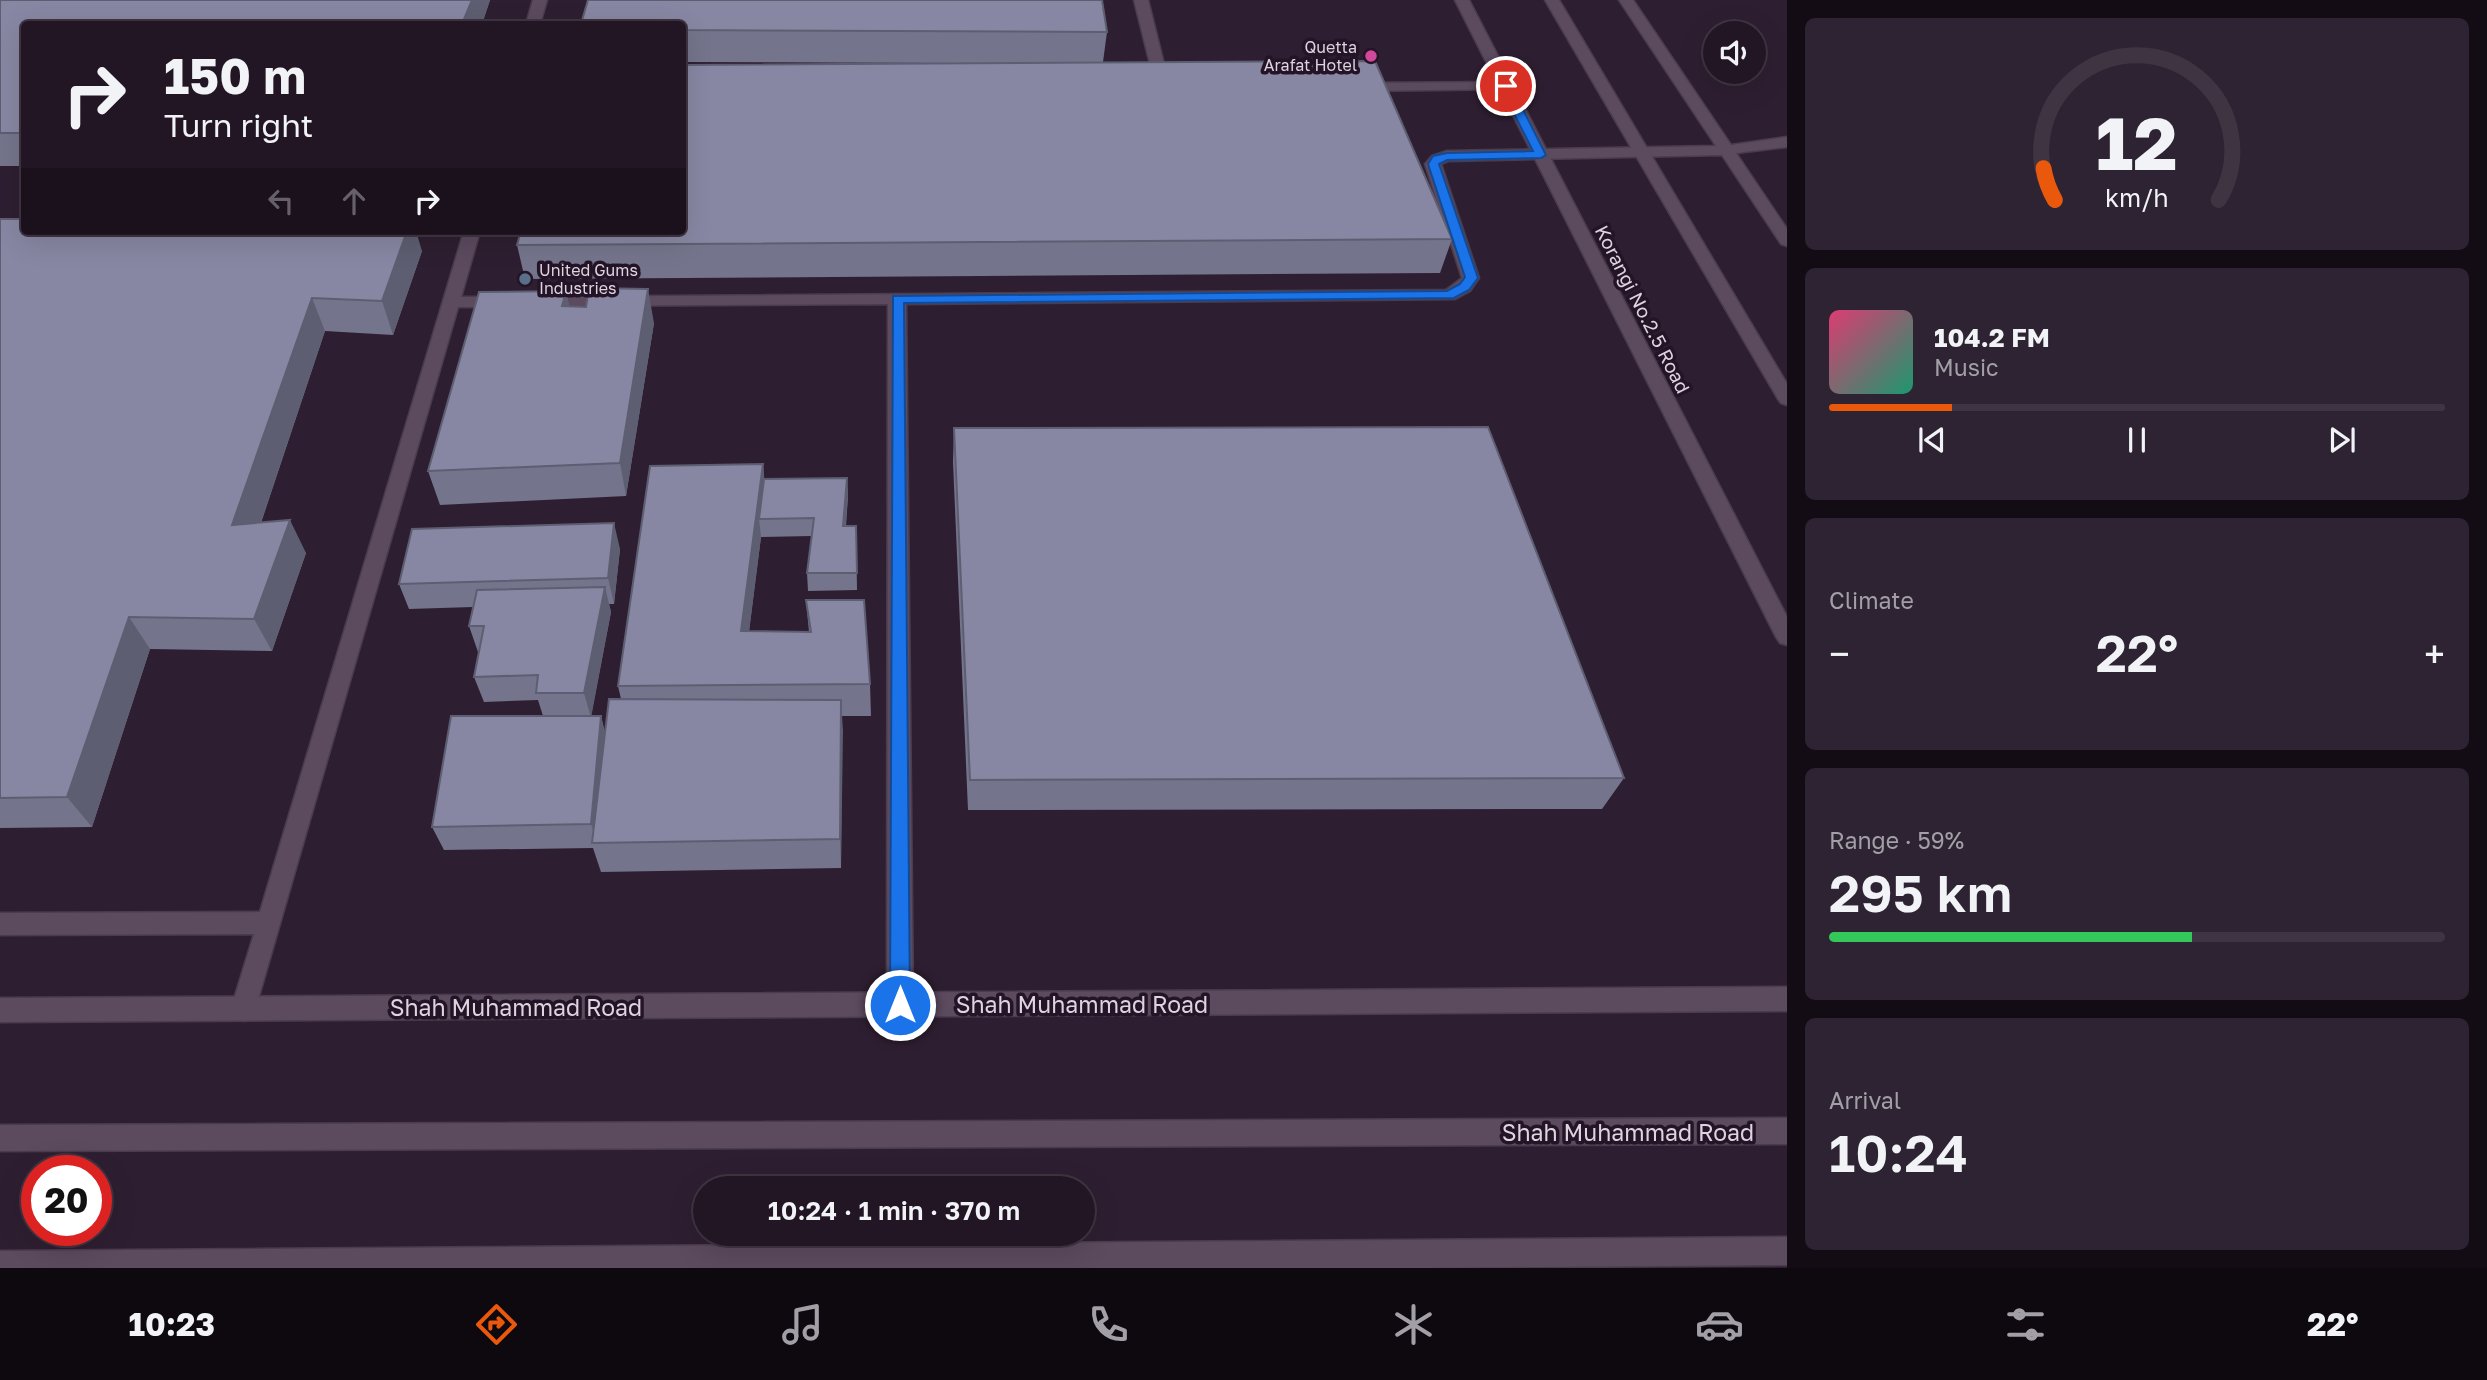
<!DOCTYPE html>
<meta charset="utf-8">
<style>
:root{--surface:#221625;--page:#2e2332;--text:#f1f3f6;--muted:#a29fa7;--line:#3f3542;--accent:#ea580c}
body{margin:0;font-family:"Golos Text",sans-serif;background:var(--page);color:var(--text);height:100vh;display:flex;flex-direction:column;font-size:26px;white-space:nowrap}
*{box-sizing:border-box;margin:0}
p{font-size:23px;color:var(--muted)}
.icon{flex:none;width:38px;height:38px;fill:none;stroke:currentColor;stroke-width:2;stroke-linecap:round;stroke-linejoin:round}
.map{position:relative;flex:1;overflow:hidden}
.drawer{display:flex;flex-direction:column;gap:18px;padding:18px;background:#130c14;width:700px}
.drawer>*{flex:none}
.banner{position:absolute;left:21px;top:21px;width:665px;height:214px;border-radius:7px;box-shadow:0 7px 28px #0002,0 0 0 2px var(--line);background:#221625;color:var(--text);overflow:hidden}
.tools{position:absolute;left:1703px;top:21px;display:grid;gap:14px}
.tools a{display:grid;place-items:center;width:63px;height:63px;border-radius:50%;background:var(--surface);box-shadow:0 7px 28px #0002,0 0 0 2px var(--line);font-size:35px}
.speed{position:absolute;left:21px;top:1155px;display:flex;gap:14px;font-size:35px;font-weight:700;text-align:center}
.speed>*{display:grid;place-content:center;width:91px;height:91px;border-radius:50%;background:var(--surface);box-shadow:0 7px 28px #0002,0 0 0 2px var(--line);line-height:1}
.speed .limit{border:10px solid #d22;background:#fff;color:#111}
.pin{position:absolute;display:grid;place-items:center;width:60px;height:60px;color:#fff;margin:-30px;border:4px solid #fff;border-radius:50%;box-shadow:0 2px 7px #0007}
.me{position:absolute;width:77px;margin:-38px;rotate:0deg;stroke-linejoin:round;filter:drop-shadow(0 0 5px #0008)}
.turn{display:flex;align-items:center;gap:24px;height:147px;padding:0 28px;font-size:32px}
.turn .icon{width:91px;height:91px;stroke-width:2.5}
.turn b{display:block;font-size:49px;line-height:60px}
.lanes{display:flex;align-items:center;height:66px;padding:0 28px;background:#0003;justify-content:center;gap:35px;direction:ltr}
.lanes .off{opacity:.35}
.big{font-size:52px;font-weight:600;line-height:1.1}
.drawer .widget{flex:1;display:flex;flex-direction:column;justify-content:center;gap:10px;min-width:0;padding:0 24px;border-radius:10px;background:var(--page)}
.drawer .dial{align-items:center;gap:0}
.dial svg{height:182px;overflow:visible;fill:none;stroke:var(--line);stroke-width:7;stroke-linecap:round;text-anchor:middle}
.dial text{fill:var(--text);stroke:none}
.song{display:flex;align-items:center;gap:21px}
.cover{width:84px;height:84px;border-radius:10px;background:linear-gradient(135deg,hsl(340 70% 55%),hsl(160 70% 35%))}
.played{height:7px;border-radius:4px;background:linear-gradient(90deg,var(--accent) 20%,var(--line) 20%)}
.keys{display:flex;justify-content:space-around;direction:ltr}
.heat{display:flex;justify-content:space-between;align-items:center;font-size:38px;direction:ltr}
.charge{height:10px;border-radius:5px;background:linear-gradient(90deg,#34c759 59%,var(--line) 0)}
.trip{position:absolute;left:693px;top:1176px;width:402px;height:70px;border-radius:35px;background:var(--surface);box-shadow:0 7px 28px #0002,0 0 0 2px var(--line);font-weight:600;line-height:70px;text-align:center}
.menu{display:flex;height:112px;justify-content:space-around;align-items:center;background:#0e090f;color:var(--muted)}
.menu .icon{width:49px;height:49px}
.menu .on{color:var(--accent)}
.menu b{font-size:32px;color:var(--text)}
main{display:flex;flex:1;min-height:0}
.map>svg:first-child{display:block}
</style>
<main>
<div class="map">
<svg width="1787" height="1268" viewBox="0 0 1787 1268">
<rect width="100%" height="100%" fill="#2e1e31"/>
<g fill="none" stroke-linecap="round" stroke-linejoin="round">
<!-- lane casing -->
<g stroke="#4a3c4c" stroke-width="3">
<path id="lane" d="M533,0H547L540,24H526Z
M1134,0H1148L1170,88L1168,91H1158L1156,88Z
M1619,0H1633L1731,145L1787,137V147L1736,153L1787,229V246L1781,244L1722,155L1448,161L1441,164L1479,278L1470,291L1455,299L906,304L913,1005L909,1013L900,1017L891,1013L887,1005L888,304L541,306L535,305L532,301L535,297L1446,290L1462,278L1425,164L1432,156L1447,151L1716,146Z
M1506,82L1511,83L1513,86L1511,89L1360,91L1353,87L1360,83Z
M464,231H480L461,297H502L511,302L502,307H458L253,1017L244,1021L235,1017L231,1009L254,934L0,935V913L260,912Z"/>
</g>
<!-- street casing -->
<g stroke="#4a3c4c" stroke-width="3">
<path id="street" d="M1787,1237V1265L1427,1268H0V1251Z"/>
</g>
<!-- secondary casing -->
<g stroke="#4a3c4c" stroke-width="3">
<path id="secondary" d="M1455,0H1469L1787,617V645L1780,643L1776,637Z
M1545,0H1559L1787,384V405L1781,403L1778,399Z
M1787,987V1011L0,1022V998Z
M1787,1118V1144L0,1151V1125Z"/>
</g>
<!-- lane -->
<use href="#lane" fill="#5c4a5f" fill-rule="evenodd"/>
<!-- street -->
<use href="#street" fill="#5c4a5f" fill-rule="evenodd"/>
<!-- secondary -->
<use href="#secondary" fill="#5c4a5f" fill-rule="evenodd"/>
</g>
<!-- wall -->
<path fill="#74748c" d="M0,0H490L482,24H24V166H0Z
M682,24L1107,32L1103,62L1452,239L1440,273L525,279L517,245L947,63L682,62Z
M0,219L422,251L393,335L325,331L261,523L306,553L272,651L150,649L92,827L0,828Z
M566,291L569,306L654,323L626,496L440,505L428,471Z
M954,428L1624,778L1602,809L968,810L953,462Z
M763,464L764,479L847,478L848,496L846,526H856L857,590L808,591L807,573L812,536L761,537L749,631L809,632L806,600L870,684L871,716H842L841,868L601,872L593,848L444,850L432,827L543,716L538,700L484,702L474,677L479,652H478L469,626L473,607L409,609L399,584L620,549L614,604H609L611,612L591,716H601L605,733L621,699L618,686Z"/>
<!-- shaded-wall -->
<path fill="#5e5e72" d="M472,0H490L482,24H462Z
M407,231H416L422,251L393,335L382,301Z
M648,289L654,323L626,496L620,463Z
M566,291L573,324L562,306Z
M312,298L325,331L249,558L232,525Z
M763,464L766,497L759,519L761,537L745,664L741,631Z
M847,478L848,496L844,544L843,526Z
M290,520L306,553L272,651L254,619Z
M614,523L620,549L614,604L608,578Z
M605,587L611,612L591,718L584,693Z
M129,617L150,649L92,827L67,797Z
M841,700L843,731L841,868L840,839Z
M601,716L607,740L597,843L591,824Z"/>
<!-- building -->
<path fill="#8787a3" stroke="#5e5e72" stroke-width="2" d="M0,0H472L462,24H24V133H0Z
M588,0H1102L1107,32L682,30V24H581Z
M1375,61L1452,239L517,245L521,231H682V65Z
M0,219H24V231H407L382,301L312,298L232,525L290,520L254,619L129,617L67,797L0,798Z
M589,288L648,289L620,463L428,471L479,292L566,291L562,306L586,307Z
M1488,427L1624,778L970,780L954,428Z
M763,464L741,631L811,632L806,600H864L870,684L618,686L650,466Z
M847,478L843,526H856L857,573H807L814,518L759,519L764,479Z
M614,523L608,578L399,584L412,529Z
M605,587L584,693H536L538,675L474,677L484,626H469L477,590Z
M609,699L841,700L840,839L592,843Z
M451,716H601L591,824L432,827Z"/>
<!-- route -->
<path fill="#1a73e8" stroke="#114b97" stroke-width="2" d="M1506,83L1511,86L1546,155L1541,158L1447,160L1439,164L1478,278L1469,290L1454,298L904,303L910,1005L907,1011L900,1014L893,1011L890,1005L893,296L1447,291L1460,284L1465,277L1428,164L1433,156L1447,153L1533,151L1500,86Z"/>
<!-- markers -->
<circle fill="#d1479c" stroke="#241427" stroke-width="2.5" cx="1371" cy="56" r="7"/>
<circle fill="#5c6f8a" stroke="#241427" stroke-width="2.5" cx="525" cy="279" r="7"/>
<g text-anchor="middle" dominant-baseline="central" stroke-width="7" stroke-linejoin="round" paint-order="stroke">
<!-- far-poi labels -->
<g font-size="16" fill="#ded3df" stroke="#241427" text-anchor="end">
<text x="1357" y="47">Quetta<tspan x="1357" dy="18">Arafat Hotel</tspan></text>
<text x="539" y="270" text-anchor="start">United Gums<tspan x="539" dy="18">Industries</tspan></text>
</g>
<!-- street labels -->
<g font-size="19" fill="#ded3df" stroke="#241427">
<text transform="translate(1643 309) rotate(63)">Korangi No.2.5 Road</text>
</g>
<!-- near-street labels -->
<g font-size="23" fill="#ded3df" stroke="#241427">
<text x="1082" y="1004">Shah Muhammad Road</text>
<text x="516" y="1007">Shah Muhammad Road</text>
<text x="1628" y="1132">Shah Muhammad Road</text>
</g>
</g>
</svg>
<div class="tools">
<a><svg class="icon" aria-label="sound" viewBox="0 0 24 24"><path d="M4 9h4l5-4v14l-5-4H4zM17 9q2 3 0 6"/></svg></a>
</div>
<div class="speed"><div class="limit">20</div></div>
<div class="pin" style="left:1506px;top:86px;background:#d93025"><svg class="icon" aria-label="arrive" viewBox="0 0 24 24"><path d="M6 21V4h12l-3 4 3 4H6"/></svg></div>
<svg class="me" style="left:900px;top:1005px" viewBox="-20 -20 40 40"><circle r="17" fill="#1a73e8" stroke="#fff" stroke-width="3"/><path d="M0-11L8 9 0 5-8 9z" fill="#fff"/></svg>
<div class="trip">10:24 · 1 min · 370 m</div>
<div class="banner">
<div class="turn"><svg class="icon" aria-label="right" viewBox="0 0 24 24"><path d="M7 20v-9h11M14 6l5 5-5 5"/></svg><div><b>150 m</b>Turn right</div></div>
<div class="lanes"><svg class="icon off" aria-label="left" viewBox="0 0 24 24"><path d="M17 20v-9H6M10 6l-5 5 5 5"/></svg><svg class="icon off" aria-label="ahead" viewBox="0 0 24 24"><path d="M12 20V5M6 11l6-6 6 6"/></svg><svg class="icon" aria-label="right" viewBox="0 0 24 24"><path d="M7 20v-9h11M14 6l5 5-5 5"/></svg></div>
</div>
</div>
<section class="drawer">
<div class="widget dial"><svg viewBox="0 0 100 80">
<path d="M14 69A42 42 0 1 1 86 69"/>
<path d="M14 69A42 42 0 0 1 9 55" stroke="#ea580c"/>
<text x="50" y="56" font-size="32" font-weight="700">12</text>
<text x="50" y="72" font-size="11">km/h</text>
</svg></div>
<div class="widget">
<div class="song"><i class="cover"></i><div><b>104.2 FM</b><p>Music</p></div></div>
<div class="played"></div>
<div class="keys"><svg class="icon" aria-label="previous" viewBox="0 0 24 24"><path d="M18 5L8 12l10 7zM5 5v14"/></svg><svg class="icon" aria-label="pause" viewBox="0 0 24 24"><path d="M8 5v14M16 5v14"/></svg><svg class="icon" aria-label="next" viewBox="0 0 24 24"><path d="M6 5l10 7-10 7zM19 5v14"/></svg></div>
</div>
<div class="widget"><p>Climate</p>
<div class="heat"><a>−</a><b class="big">22°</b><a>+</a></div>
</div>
<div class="widget"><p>Range · 59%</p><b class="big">295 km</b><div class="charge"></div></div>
<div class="widget"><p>Arrival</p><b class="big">10:24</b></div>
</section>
</main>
<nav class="menu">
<b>10:23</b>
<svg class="icon on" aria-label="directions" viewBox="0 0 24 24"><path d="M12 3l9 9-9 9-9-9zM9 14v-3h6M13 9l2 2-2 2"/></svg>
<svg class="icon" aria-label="music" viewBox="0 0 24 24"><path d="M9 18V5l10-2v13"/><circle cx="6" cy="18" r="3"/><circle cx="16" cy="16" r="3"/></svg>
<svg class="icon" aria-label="phone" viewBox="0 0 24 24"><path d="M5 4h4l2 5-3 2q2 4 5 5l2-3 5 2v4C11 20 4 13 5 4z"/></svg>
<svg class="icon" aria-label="climate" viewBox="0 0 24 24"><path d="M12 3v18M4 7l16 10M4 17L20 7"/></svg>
<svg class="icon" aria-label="car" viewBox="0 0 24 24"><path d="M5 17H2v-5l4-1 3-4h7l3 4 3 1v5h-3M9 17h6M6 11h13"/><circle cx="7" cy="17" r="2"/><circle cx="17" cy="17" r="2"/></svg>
<svg class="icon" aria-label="filters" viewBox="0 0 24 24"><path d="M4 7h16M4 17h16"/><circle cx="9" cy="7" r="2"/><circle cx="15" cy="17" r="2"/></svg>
<b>22°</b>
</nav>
